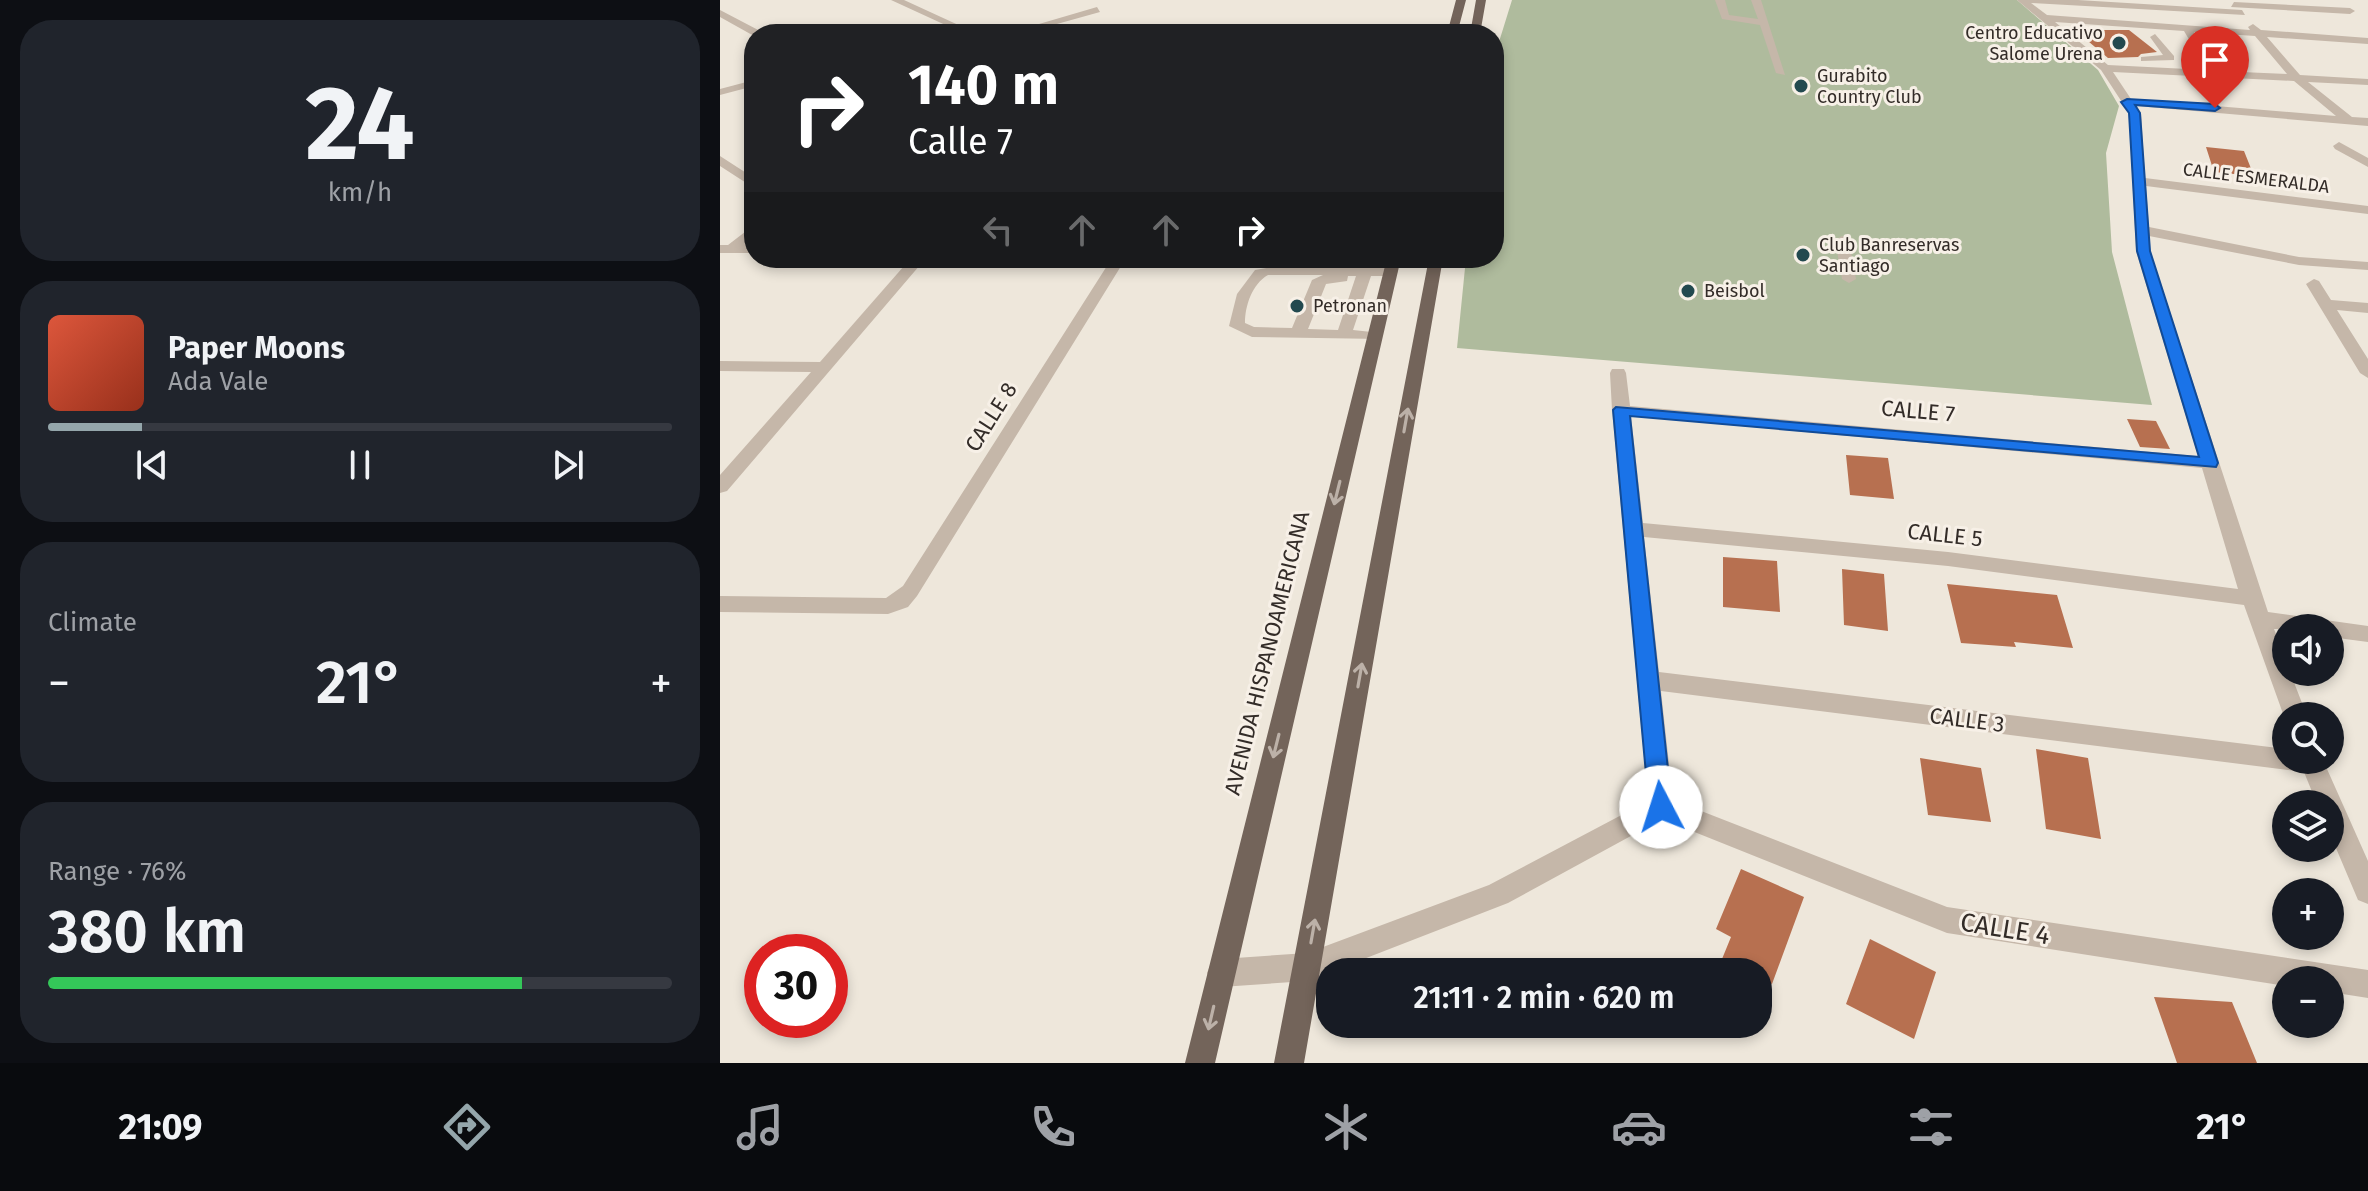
<!DOCTYPE html>
<meta charset="utf-8">
<style>
:root{--surface:#171b24;--page:#20242c;--text:#f1f3f6;--muted:#9ea1a6;--line:#363941;--accent:#94a6ab}
body{margin:0;font-family:"Fira Sans",sans-serif;background:var(--page);color:var(--text);height:100vh;display:flex;flex-direction:column;font-size:30px;white-space:nowrap}
*{box-sizing:border-box;margin:0}
p{font-size:26px;color:var(--muted)}
.icon{flex:none;width:44px;height:44px;fill:none;stroke:currentColor;stroke-width:2;stroke-linecap:round;stroke-linejoin:round}
.map{position:relative;flex:1;overflow:hidden}
.details{display:flex;flex-direction:column;gap:20px;padding:20px;background:#0d0f14;width:720px}
.details>*{flex:none}
.top-card{position:absolute;left:24px;top:24px;width:760px;height:244px;border-radius:32px;box-shadow:0 4px 12px #0003;background:#202124;color:#fff;overflow:hidden}
.fabs{position:absolute;left:1552px;top:614px;display:grid;gap:16px}
.fabs a{display:grid;place-items:center;width:72px;height:72px;border-radius:50%;background:var(--surface);box-shadow:0 4px 12px #0003;font-size:40px}
.speed{position:absolute;left:24px;top:934px;display:flex;gap:16px;font-size:40px;font-weight:700;text-align:center}
.speed>*{display:grid;place-content:center;width:104px;height:104px;border-radius:50%;background:var(--surface);box-shadow:0 4px 12px #0003;line-height:1}
.speed .limit{border:12px solid #d22;background:#fff;color:#111}
.pin{position:absolute;display:grid;place-items:center;width:68px;height:68px;color:#fff;margin:-82px -34px;border-radius:50% 50% 50% 0;rotate:-45deg;box-shadow:0 0 8px #0007}
.pin .icon{rotate:45deg}
.me{position:absolute;width:88px;margin:-44px;rotate:355deg;stroke-linejoin:round;filter:drop-shadow(0 0 6px #0008)}
.turn{display:flex;align-items:center;gap:28px;height:168px;padding:0 32px;font-size:36px}
.turn .icon{width:104px;height:104px;stroke-width:2.5}
.turn b{display:block;font-size:56px;line-height:68px}
.lanes{display:flex;align-items:center;height:76px;padding:0 32px;background:#0003;justify-content:center;gap:40px;direction:ltr}
.lanes .off{opacity:.35}
.big{font-size:60px;font-weight:600;line-height:1.1}
.details .widget{flex:1;display:flex;flex-direction:column;justify-content:center;gap:12px;min-width:0;padding:0 28px;border-radius:32px;background:var(--page)}
.details .dial{align-items:center;gap:0}
.dial b{font-size:104px;line-height:1}
.song{display:flex;align-items:center;gap:24px}
.cover{width:96px;height:96px;border-radius:12px;background:linear-gradient(135deg,hsl(10 70% 55%),hsl(10 70% 35%))}
.played{height:8px;border-radius:4px;background:linear-gradient(90deg,var(--accent) 15%,var(--line) 15%)}
.keys{display:flex;justify-content:space-around;direction:ltr}
.heat{display:flex;justify-content:space-between;align-items:center;font-size:44px;direction:ltr}
.charge{height:12px;border-radius:6px;background:linear-gradient(90deg,#34c759 76%,var(--line) 0)}
.trip{position:absolute;left:596px;top:958px;width:456px;height:80px;border-radius:32px;background:var(--surface);box-shadow:0 4px 12px #0003;font-weight:600;line-height:80px;text-align:center}
.tab-bar{display:flex;height:128px;justify-content:space-around;align-items:center;background:#090b0e;color:var(--muted)}
.tab-bar .icon{width:56px;height:56px}
.tab-bar .on{color:var(--accent)}
.tab-bar b{font-size:36px;color:var(--text)}
main{display:flex;flex:1;min-height:0}
.map>svg:first-child{display:block}
</style>
<main>
<section class="details">
<div class="widget dial"><b>24</b><p>km/h</p></div>
<div class="widget">
<div class="song"><i class="cover"></i><div><b>Paper Moons</b><p>Ada Vale</p></div></div>
<div class="played"></div>
<div class="keys"><svg class="icon" aria-label="previous" viewBox="0 0 24 24"><path d="M18 5L8 12l10 7zM5 5v14"/></svg><svg class="icon" aria-label="pause" viewBox="0 0 24 24"><path d="M8 5v14M16 5v14"/></svg><svg class="icon" aria-label="next" viewBox="0 0 24 24"><path d="M6 5l10 7-10 7zM19 5v14"/></svg></div>
</div>
<div class="widget"><p>Climate</p>
<div class="heat"><a>−</a><b class="big">21°</b><a>+</a></div>
</div>
<div class="widget"><p>Range · 76%</p><b class="big">380 km</b><div class="charge"></div></div>
</section>
<div class="map">
<svg width="1648" height="1063" viewBox="0 0 1648 1063">
<rect width="100%" height="100%" fill="#eee7db"/>
<!-- green -->
<path fill="#afbb9d" d="M792,0H1297L1378,70L1399,106L1386,153L1392,252L1432,405L737,348L746,258H774V58Z"/>
<!-- building -->
<path fill="#b77050" d="M1355,30H1409L1437,52L1421,54L1418,57L1388,58Z
M1486,147L1524,151L1534,176L1494,172Z
M1407,419L1436,421L1450,449L1420,447Z
M1126,455L1168,458L1174,499L1130,495Z
M1003,557L1057,561L1060,612L1003,607Z
M1122,569L1164,574L1168,631L1124,625Z
M1227,584L1337,595L1353,648L1294,642L1296,647L1241,643Z
M1316,749L1368,758L1381,839L1326,829Z
M1200,758L1261,768L1271,822L1208,815Z
M1021,869L1084,897L1052,984L1038,977V972H1028L1002,959L1011,937L996,929Z
M1150,939L1216,972L1194,1039L1126,1004Z
M1434,997L1512,1002L1537,1063H1457Z"/>
<g fill="none" stroke-linecap="round" stroke-linejoin="round">
<!-- minor -->
<path fill="#c5b7a9" fill-rule="evenodd" d="M171,0H184L258,34H245Z
M995,0H1005L1009,15L1038,19L1031,0H1041L1065,75L1056,73L1040,25L1002,19Z
M1297,0H1358L1522,10L1525,15L1311,3L1327,15L1530,30L1528,27L1533,24L1541,30L1648,38V44L1547,37L1580,75L1648,79V85L1588,82L1632,117L1648,118V126L1416,106L1421,113L1425,178L1648,206V214L1426,186L1429,227L1579,257L1648,262V270L1579,265L1429,236L1430,251L1548,612L1648,626V642L1610,637V628L1554,629L1566,660V672H1570L1587,716H1566V722L1524,605L1228,566L924,537L939,672L1566,749V760H1603L1648,861V904L1638,900L1610,834V804H1597L1584,772L941,691L953,800L1227,907L1648,970V998L1610,992V980H1566V986L1227,933L942,819L788,903L587,981L501,987L491,983L487,973L491,963L501,959L587,953L769,885L928,801L892,410L890,373L892,369H904L906,373L910,406L1478,456L1416,251L1409,113L1381,70ZM1335,22L1464,31L1487,70L1388,65ZM1474,32L1535,36L1567,74L1498,71ZM1393,72L1574,81L1616,116L1411,99ZM911,416L1482,468L1518,589L1228,552L923,523Z
M1514,2L1630,8L1635,11L1630,14L1511,7Z
M377,7L380,12L301,34H285Z
M0,10L42,32L43,34L34,36L0,17Z
M1435,34L1454,56V60L1421,61V57L1443,55L1430,37Z
M34,80V86L0,95V89Z
M1619,142L1648,158V167L1615,149L1613,146Z
M0,156L34,178V188L0,166Z
M34,225V237L25,245H34V253H0V245H8Z
M1122,236L1129,240L1136,279L1129,283L1122,279L1115,240Z
M191,258H206L7,491L0,493V475L91,372L0,371V361L100,362Z
M392,258H406L197,596L188,607L168,614L0,612V596L166,598L183,586Z
M642,258H656L654,267L671,268L678,272L671,276H651L633,330L661,333V339L532,337L509,326L517,294L535,270L557,266L639,267ZM548,275H603L592,280L572,328L534,327L525,323C525,306 532,284 548,275ZM628,276H636L618,330L588,329L606,284L627,281Z
M661,258H723C713,266 671,266 661,258Z
M1594,279L1599,281L1611,300L1648,303V313L1617,310L1648,359V378L1640,373L1586,284Z"/>
<!-- major -->
<path fill="#73645a" fill-rule="evenodd" d="M736,0H746L737,34H727Z
M756,0H766L760,34H750Z
M667,258H681L495,1063H465Z
M709,258H723L584,1063H554Z"/>
</g>
<!-- one-way arrows -->
<defs><path id="oneway-shaft" d="M-6 0H5M1.5-3L5.5 0L1.5 3" fill="none" stroke-width="1.6" stroke-linecap="round" stroke-linejoin="round" transform="scale(2)"/></defs>
<g stroke="#bcb1a8">
<use href="#oneway-shaft" transform="translate(686 420) rotate(-80)"/>
<use href="#oneway-shaft" transform="translate(617 493) rotate(104)"/>
<use href="#oneway-shaft" transform="translate(640 675) rotate(-80)"/>
<use href="#oneway-shaft" transform="translate(556 746) rotate(104)"/>
<use href="#oneway-shaft" transform="translate(593 931) rotate(-80)"/>
<use href="#oneway-shaft" transform="translate(491 1018) rotate(103)"/>
</g>
<!-- route -->
<path fill="#1a73e8" stroke="#114b97" stroke-width="2" d="M1407,99L1495,104L1500,108L1495,111L1415,105L1420,113L1430,251L1498,463L1496,467L910,416L952,807L949,814L941,817L932,814L929,807L893,410L896,407L1479,457L1417,251L1409,113L1401,102Z"/>
<!-- markers -->
<g fill="#22494f" stroke="#f7f0e7" stroke-width="3">
<circle cx="1399" cy="43" r="8"/>
<circle cx="1081" cy="86" r="8"/>
<circle cx="1083" cy="255" r="8"/>
<circle cx="968" cy="291" r="8"/>
<circle cx="577" cy="306" r="8"/>
</g>
<g text-anchor="middle" dominant-baseline="central" stroke-width="6" stroke-linejoin="round" paint-order="stroke">
<!-- far-poi labels -->
<g font-size="18" fill="#332c28" stroke="#f7f0e7" text-anchor="start">
<text x="1383" y="33" text-anchor="end">Centro Educativo<tspan x="1383" dy="21">Salome Urena</tspan></text>
<text x="1097" y="76">Gurabito<tspan x="1097" dy="21">Country Club</tspan></text>
<text x="1099" y="245">Club Banreservas<tspan x="1099" dy="21">Santiago</tspan></text>
<text x="984" y="291">Beisbol</text>
<text x="593" y="306">Petronan</text>
</g>
<!-- far-street labels -->
<g font-size="18" fill="#332c28" stroke="#f7f0e7">
<text transform="translate(1536 178) rotate(7)">CALLE ESMERALDA</text>
</g>
<!-- street labels -->
<g font-size="22" fill="#332c28" stroke="#f7f0e7">
<text transform="translate(1198 411) rotate(5)">CALLE 7</text>
<text transform="translate(271 417) rotate(-58)">CALLE 8</text>
<text transform="translate(1225 535) rotate(6)">CALLE 5</text>
<text transform="translate(547 653) rotate(-76)">AVENIDA HISPANOAMERICANA</text>
<text transform="translate(1247 720) rotate(7)">CALLE 3</text>
</g>
<!-- near-street labels -->
<g font-size="26" fill="#332c28" stroke="#f7f0e7">
<text transform="translate(1285 929) rotate(9)">CALLE 4</text>
</g>
</g>
</svg>
<div class="fabs">
<a><svg class="icon" aria-label="sound" viewBox="0 0 24 24"><path d="M4 9h4l5-4v14l-5-4H4zM17 9q2 3 0 6"/></svg></a>
<a><svg class="icon" aria-label="search" viewBox="0 0 24 24"><circle cx="10" cy="10" r="6"/><path d="M15 15l6 6"/></svg></a>
<a><svg class="icon" aria-label="layers" viewBox="0 0 24 24"><path d="M12 4l9 5-9 5-9-5zM3 14l9 5 9-5"/></svg></a>
<a>+</a>
<a>−</a>
</div>
<div class="speed"><div class="limit">30</div></div>
<div class="pin" style="left:1495px;top:108px;background:#d93025"><svg class="icon" aria-label="arrive" viewBox="0 0 24 24"><path d="M6 21V4h12l-3 4 3 4H6"/></svg></div>
<svg class="me" style="left:941px;top:807px" viewBox="-20 -20 40 40"><circle r="19" fill="#fff"/><path d="M0-13L10 11 0 6-10 11z" fill="#1a73e8"/></svg>
<div class="trip">21:11 · 2 min · 620 m</div>
<div class="top-card">
<div class="turn"><svg class="icon" aria-label="right" viewBox="0 0 24 24"><path d="M7 20v-9h11M14 6l5 5-5 5"/></svg><div><b>140 m</b>Calle 7</div></div>
<div class="lanes"><svg class="icon off" aria-label="left" viewBox="0 0 24 24"><path d="M17 20v-9H6M10 6l-5 5 5 5"/></svg><svg class="icon off" aria-label="ahead" viewBox="0 0 24 24"><path d="M12 20V5M6 11l6-6 6 6"/></svg><svg class="icon off" aria-label="ahead" viewBox="0 0 24 24"><path d="M12 20V5M6 11l6-6 6 6"/></svg><svg class="icon" aria-label="right" viewBox="0 0 24 24"><path d="M7 20v-9h11M14 6l5 5-5 5"/></svg></div>
</div>
</div>
</main>
<nav class="tab-bar">
<b>21:09</b>
<svg class="icon on" aria-label="directions" viewBox="0 0 24 24"><path d="M12 3l9 9-9 9-9-9zM9 14v-3h6M13 9l2 2-2 2"/></svg>
<svg class="icon" aria-label="music" viewBox="0 0 24 24"><path d="M9 18V5l10-2v13"/><circle cx="6" cy="18" r="3"/><circle cx="16" cy="16" r="3"/></svg>
<svg class="icon" aria-label="phone" viewBox="0 0 24 24"><path d="M5 4h4l2 5-3 2q2 4 5 5l2-3 5 2v4C11 20 4 13 5 4z"/></svg>
<svg class="icon" aria-label="climate" viewBox="0 0 24 24"><path d="M12 3v18M4 7l16 10M4 17L20 7"/></svg>
<svg class="icon" aria-label="car" viewBox="0 0 24 24"><path d="M5 17H2v-5l4-1 3-4h7l3 4 3 1v5h-3M9 17h6M6 11h13"/><circle cx="7" cy="17" r="2"/><circle cx="17" cy="17" r="2"/></svg>
<svg class="icon" aria-label="filters" viewBox="0 0 24 24"><path d="M4 7h16M4 17h16"/><circle cx="9" cy="7" r="2"/><circle cx="15" cy="17" r="2"/></svg>
<b>21°</b>
</nav>
